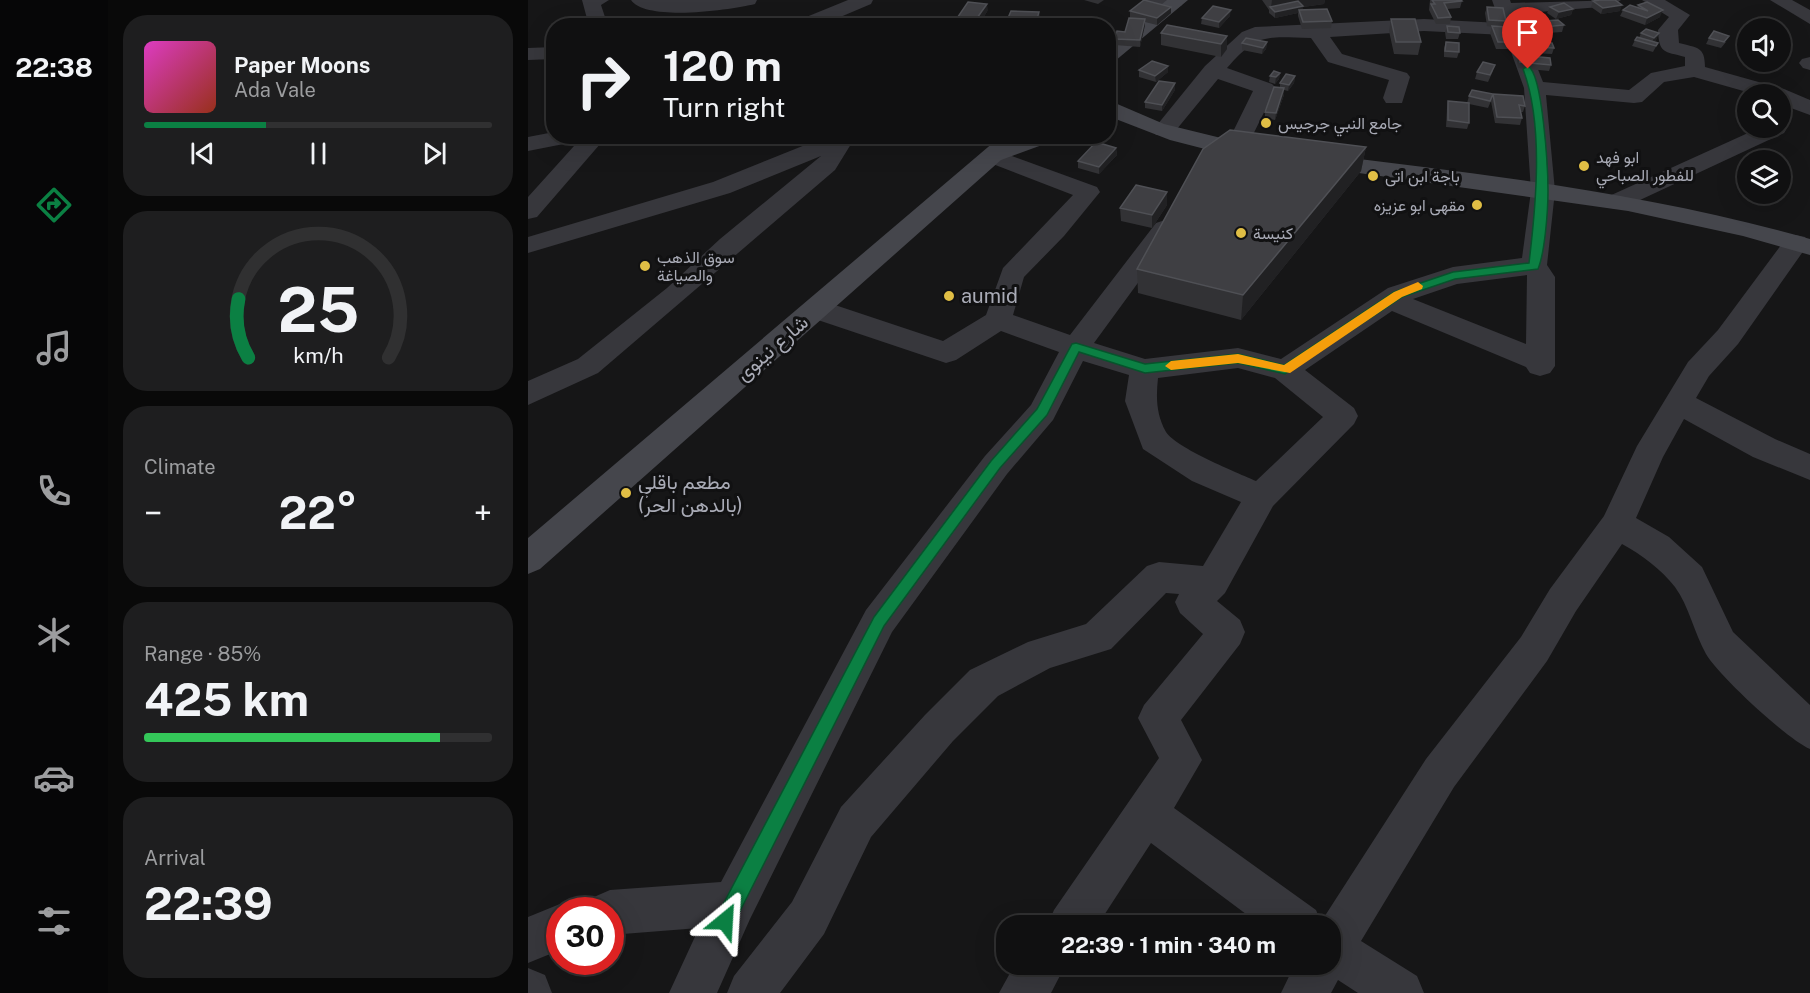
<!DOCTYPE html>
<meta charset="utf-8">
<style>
:root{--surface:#101011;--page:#1e1e1f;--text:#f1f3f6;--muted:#9c9d9f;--line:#303031;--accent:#0b8043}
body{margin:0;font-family:"Public Sans",Vazirmatn,sans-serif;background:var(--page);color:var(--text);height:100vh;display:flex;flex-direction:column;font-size:22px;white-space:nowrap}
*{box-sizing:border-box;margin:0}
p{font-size:20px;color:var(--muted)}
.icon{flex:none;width:33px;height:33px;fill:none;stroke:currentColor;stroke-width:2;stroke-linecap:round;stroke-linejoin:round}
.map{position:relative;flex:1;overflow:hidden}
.side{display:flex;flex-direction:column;gap:15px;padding:15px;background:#090909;width:420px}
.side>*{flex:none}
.hud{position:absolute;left:18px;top:18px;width:570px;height:126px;border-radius:24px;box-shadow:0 6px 24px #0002,0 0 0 2px var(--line);background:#101011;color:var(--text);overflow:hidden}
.tools{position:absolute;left:1209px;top:18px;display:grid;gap:12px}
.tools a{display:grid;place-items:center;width:54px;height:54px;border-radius:50%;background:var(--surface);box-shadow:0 6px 24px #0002,0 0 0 2px var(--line);font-size:30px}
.speed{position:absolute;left:18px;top:897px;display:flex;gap:12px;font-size:30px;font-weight:700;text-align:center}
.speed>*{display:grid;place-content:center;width:78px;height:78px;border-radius:50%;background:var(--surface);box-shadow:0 6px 24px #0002,0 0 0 2px var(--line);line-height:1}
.speed .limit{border:9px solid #d22;background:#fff;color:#111}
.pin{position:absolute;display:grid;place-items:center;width:51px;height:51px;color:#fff;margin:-62px -26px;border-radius:50% 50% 50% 0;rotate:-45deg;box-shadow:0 0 6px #0007}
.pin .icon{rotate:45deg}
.me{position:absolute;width:66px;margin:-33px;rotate:27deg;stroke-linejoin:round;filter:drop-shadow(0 0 4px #0008)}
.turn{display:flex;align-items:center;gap:21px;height:126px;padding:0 18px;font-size:27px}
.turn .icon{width:78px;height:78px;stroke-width:2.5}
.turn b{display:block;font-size:42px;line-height:51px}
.big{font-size:45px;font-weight:700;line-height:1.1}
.side .tile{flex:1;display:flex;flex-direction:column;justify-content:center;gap:9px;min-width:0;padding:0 21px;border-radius:24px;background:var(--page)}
.side .dial{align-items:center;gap:0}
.dial svg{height:156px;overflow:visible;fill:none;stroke:var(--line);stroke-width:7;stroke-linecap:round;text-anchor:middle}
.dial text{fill:var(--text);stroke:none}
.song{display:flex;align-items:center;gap:18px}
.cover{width:72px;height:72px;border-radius:9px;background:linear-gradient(135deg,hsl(310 70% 55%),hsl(10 70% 35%))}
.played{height:6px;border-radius:3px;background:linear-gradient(90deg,var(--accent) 35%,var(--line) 35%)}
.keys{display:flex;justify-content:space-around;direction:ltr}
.heat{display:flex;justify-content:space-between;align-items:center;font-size:33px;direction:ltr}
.charge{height:9px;border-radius:4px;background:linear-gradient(90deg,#34c759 85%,var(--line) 0)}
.trip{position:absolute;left:468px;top:915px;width:345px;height:60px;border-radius:24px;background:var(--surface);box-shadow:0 6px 24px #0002,0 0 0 2px var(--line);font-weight:700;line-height:60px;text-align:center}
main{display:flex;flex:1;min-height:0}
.dock{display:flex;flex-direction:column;width:108px;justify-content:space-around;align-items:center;background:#060607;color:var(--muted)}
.dock .icon{width:42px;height:42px}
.dock .active{color:var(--accent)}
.dock b{font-size:27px;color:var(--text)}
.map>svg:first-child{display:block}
</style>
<main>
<nav class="dock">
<b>22:38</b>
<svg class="icon active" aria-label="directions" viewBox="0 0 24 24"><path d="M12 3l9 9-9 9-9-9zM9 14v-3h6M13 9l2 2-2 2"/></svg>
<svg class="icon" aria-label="music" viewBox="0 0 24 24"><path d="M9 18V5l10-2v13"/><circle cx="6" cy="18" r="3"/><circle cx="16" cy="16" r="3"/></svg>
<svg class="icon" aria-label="phone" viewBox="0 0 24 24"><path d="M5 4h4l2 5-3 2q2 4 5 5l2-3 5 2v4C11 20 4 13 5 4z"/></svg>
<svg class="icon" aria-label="climate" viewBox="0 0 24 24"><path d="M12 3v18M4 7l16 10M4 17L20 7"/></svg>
<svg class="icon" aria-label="car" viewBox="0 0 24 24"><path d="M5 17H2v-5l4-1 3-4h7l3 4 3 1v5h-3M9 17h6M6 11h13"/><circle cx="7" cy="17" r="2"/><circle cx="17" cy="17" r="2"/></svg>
<svg class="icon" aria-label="filters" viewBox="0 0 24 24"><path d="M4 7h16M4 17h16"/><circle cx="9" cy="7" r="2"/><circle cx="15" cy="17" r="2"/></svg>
</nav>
<section class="side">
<div class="tile">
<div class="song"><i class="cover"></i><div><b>Paper Moons</b><p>Ada Vale</p></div></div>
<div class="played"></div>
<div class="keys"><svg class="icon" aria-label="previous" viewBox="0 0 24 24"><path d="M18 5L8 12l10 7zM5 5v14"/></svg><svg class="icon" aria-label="pause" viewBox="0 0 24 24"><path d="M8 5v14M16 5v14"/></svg><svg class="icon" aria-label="next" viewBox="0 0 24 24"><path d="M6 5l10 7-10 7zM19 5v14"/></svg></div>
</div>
<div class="tile dial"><svg viewBox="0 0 100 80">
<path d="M14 69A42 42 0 1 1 86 69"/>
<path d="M14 69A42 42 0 0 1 9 39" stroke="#0b8043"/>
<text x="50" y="56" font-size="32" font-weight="700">25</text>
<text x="50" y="72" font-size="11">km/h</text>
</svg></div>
<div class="tile"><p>Climate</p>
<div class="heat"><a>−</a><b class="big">22°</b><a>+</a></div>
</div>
<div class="tile"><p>Range · 85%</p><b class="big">425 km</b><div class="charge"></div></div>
<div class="tile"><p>Arrival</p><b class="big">22:39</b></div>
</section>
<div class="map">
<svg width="1282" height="993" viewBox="0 0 1282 993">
<rect width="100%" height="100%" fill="#161617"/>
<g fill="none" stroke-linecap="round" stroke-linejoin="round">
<!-- street -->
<path fill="#37373c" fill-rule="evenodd" d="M54,0H81L73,5L80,26H61Z
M103,0H229L227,4C203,10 118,22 103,0Z
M320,0H345L343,4L291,26H264L266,22Z
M615,0H648L654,5L645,11L617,4Z
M964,0H982L983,3L1093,0L1084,6L988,14L1015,82L1101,90L1123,73L1157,66V57C1136,51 1131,54 1130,30L1141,17L1114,0H1137L1162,15L1150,30L1151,43C1169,48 1177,46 1177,67L1256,89L1282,100V115L1252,104V94H1226L1166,77L1136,82L1114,102L1106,103L1018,95L1027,191L1019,265L1027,277V366L1022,373L1012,376L1002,373L998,367L864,311L777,370L826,408L830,416L826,424L745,506L697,593L689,601L712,620L717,632L712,644L653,720L674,760L646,808L788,910L793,922L898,759L993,637L1022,589L1076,516L1109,446L1160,362L1190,330L1259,237L1268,235L1277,237L1281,243L1210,344L1181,376L1168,398L1247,439L1282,454V480L1225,457L1156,419L1135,457L1108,518L1141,537L1174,567L1205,632L1282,705V749C1260,740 1190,675 1178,654C1166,633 1161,606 1147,587C1133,569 1114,555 1094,544L1048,611L1019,661L926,787L833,941L889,976L896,993H830L810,980L803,993H753L767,964H802V926H734L623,843L569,926H519L526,910L631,758L610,718L616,705L675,634L652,613L647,602L651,594L638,593L583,649L522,668L470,696L425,741L343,837L296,934L252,993H199L206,976L264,902L313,807L397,715L442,670L500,642L558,624L619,566L631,562L675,566L713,502L664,481L615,449L597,401L601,375L555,361L525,420L479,474L364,632L222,919L189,993H141L171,928L82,935V910H61L66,897L82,890L193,882L338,610L457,456L503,405L531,352L473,331L428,360L418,363L278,316L274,309L278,302L288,300L298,302L415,341L458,315L475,268L545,195L457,161L453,156L457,151L465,149L569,187L572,192L536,236L496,277L485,315L542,335L628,223L637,220L646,223L650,228L566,343L617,359L710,348L753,359L860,288L925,267L994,258L1003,191L996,88L977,35L896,31L802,37L814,54L879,73L882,77L874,103H858L855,98L861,80L800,62L783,38C739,37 730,32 699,68L744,84L748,88L715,155H699L696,150L725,91L690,79L644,135H628L625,130L677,66L714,32L727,27L896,19L972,23ZM999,275L998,344L885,299L929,284ZM710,368L747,378L795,417L728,481C710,473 648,448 638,432C628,414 628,397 630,378Z
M1242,0H1264L1282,10V24Z
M26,47V59L0,60V48Z
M1282,57V70L1275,68L1271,63L1274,59Z
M1252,122L1259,128L1256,133L1097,207L1088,209L1079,207L1076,202L1079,197L1231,128H1252Z
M26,132V136H54L51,141L0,151V137Z
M55,136H79L9,217L0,219V197Z
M328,136L307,170L70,373L0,405V381L50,359L139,288L192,239L293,156L202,193L0,253V237L185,182L297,137Z
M32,904L47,910H32V950L0,963V917Z
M487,964H538L523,993H471Z
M0,968L17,975L24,993H0Z"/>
<!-- secondary -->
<path fill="#45464c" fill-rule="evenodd" d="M639,0H660L587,61L580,63V47Z
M580,100L636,124L734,148L738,153L734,158L726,160L712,158L642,140L580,116Z
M473,136H528L525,141L473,160L12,569L0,574V538Z
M789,154C955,174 1120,193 1282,239V255L1215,236L1100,211L781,166L777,161L781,156Z"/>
</g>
<!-- wall -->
<path fill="#323235" d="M556,0H576L570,4Z
M734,0H797L796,4L775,7V9L804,21L803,28L774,29L770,16V13L747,18L741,13V10Z
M902,0H933L934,1L932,8L919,9L923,17L922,24H908L901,10Z
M1065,1L1092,11L1073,14L1063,7Z
M1110,5L1132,17L1117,25L1092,16L1095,10L1109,8Z
M643,7V13L629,25L617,22V25L612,47L587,45V39L597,32L602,18V11Z
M959,7L978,21L976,27L985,42L983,49H968L962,33L964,27L959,26L957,13Z
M1022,7L1045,9L1043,15L1028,19L1019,13Z
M460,10L450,26H425V24Z
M511,12L512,19L509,26L481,24L480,18Z
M702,16L691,28L673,24L674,18Z
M863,19L893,42L890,55L866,54L861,31Z
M1001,22L1036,25L1034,32L1004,34L999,29Z
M919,26L932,33L930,39H918L917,32Z
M633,33L699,36V49L693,57L633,45Z
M1113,33H1131L1128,40L1126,42L1130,43L1125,52L1104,46L1107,40L1111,38Z
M1181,38L1198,42L1193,48L1178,44Z
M739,42L738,49L734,54L714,50V43Z
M918,42L931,52L929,58L916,57V48Z
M1003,42L1026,48L1024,54L1003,53L1001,48Z
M991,55L1023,65L1021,71L990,68L989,62Z
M611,70L640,72L628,82L611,77Z
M965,71L960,82L947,79L949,72Z
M752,73L751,79L747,84L741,82L742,76Z
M767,76L766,83L760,91L756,90V95L747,120L737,118V112L752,88V83Z
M647,83V90L634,111L617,108V102Z
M965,94L997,106L995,112H993L994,118L992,125L967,123L963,101L960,108L941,104V123L939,129L918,127L919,108L920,101L939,103L941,96Z
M838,147L833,171L713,320L610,293L609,269Z
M588,148L589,155L571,174L550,168V161Z
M639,205L624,228L593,221L592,208Z"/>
<!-- shaded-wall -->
<path fill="#212123" d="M744,0H797L796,4L775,7V12L771,10L770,13L747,18V12L743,8Z
M459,4L460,10L450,26H445Z
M1094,5L1092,11L1073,14L1075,8Z
M643,7V13L629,25V18Z
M1045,9L1043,15L1028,19L1031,12Z
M703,10L702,16L691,28V22Z
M1135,10L1132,17L1117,25L1119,18Z
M511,12L512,19L509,26V19Z
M617,19V25L612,47V40Z
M1131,33L1128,40L1123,44L1126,38Z
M699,36V49L693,57V44Z
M739,42L738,49L734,54L735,48Z
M584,45V58L580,62V49Z
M640,66V72L628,82L627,76Z
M752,73L751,79L747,84L748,77Z
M767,76L766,83L760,91L761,85Z
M647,83V90L634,111V105Z
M756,88V95L747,120L748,113Z
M838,147L833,171L713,320L715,295Z
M588,148L589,155L571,174V167Z
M639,192V205L624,228V215Z"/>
<!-- building -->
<path fill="#3f3f43" stroke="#4f5055" stroke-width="1.5" d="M616,0L643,7L629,18L602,11Z
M904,0H933L934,1L916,3L923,17L910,18L903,4H907Z
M1072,0H1087L1094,5L1075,8L1065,1Z
M770,1L775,6L747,12L742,7Z
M440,2L459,4L444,25L425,24Z
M1119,2L1135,10L1119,18L1095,10L1102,5L1120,11L1110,5Z
M1036,3L1045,9L1031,12L1022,7Z
M685,6L703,10L691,22L674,18Z
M959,7L975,8L978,21L961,20Z
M799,9L804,21L775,22L771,10Z
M483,11L511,12L509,19L480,18Z
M601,18L617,19L612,40L587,39L589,31L597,32Z
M863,19H887L893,42H868Z
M1030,20L1036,25L1006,28L1001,22Z
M639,25L699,36L693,44L633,33Z
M919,26L931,27L932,33L920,32Z
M964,26L978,27L985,42H970Z
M1118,29L1131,33L1126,38L1113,33Z
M1186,31L1201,36L1196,42L1181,38Z
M1109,37L1130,43L1128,46L1107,40Z
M718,38L739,42L735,48L714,43Z
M918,42L931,43V52L917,51Z
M1003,42L1024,43L1026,48L1005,47Z
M991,55L1022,58L1023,65L992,62Z
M624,61L640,66L627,76L611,70Z
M955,62L967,65L962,75L949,72Z
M746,71L752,73L748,77L742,76Z
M758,74L767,76L761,85L752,83Z
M631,81L647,83L634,105L617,102Z
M746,87L756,88L748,113L737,112Z
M944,90L965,94L962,101L941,96Z
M965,94L995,96L997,106L991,105L994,118L969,117Z
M920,101L941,103V123L920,120Z
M702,130L838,147L715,295L609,269L675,149Z
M568,142L588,148L571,167L550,161Z
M608,185L639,192L624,215L592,208Z"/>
<!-- route -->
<path fill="#0b8043" stroke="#07532c" stroke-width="1.5" d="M1000,66C1015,74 1020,171 1020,191C1020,210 1017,252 1010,269L927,279L874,297L757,374L710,363L617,373L551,352L519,415L472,468L356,626L204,927L197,930L190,927L188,921L190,914L346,617L463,461L509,409L544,344L548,343L617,364L710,354L756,365L866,292L925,272L1001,263C1008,205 1016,125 995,69Z"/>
<!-- slow -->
<path fill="#f59e0b" d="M890,282L895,286L894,289L874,297L762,373L710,363L643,370L637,366L643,361L710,354L756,365L866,292Z"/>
<!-- markers -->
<g fill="#e0be45" stroke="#111112" stroke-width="2">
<circle cx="738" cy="123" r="6"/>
<circle cx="1056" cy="166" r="6"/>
<circle cx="845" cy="176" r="6"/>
<circle cx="949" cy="205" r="6"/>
<circle cx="713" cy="233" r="6"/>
<circle cx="117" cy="266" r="6"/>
<circle cx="421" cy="296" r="6"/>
<circle cx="98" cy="493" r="6"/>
</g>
<g text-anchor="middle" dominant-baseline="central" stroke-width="6" stroke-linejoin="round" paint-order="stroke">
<!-- far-poi labels -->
<g font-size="16" fill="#a9abb6" stroke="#111112" text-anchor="start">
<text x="750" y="123">جامع النبي جرجيس</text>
<text x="1068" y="157">ابو فهد<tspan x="1068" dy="18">للفطور الصباحي</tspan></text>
<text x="857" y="176">باجة ابن اتى</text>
<text x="937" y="205" text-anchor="end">مقهى ابو عزيزه</text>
<text x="725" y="233">كنيسة</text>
<text x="129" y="257">سوق الذهب<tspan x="129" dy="18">والصياغة</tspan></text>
</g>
<!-- poi labels -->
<g font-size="20" fill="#a9abb6" stroke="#111112" text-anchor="start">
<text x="433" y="296">aumid</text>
<text x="110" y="482">مطعم باقلي<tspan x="110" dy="23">(بالدهن الحر)</tspan></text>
</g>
<!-- street labels -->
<g font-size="20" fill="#a9abb6" stroke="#111112">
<text transform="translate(244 348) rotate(-41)">شارع نينوى</text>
</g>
</g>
</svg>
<div class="tools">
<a><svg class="icon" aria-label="sound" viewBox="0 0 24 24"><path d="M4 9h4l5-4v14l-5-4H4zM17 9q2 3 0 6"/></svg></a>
<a><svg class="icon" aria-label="search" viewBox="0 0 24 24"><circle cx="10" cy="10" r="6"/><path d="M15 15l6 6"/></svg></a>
<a><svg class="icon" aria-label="layers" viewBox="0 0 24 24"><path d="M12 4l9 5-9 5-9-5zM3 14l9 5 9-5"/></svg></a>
</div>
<div class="speed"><div class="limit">30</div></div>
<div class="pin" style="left:1000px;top:69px;background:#d93025"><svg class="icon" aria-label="arrive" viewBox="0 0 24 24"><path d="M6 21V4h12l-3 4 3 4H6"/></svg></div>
<svg class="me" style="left:197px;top:921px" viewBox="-20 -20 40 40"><path d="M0-17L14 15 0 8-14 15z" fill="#0b8043" stroke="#fff" stroke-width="4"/></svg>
<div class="trip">22:39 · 1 min · 340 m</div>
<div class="hud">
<div class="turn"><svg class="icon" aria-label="right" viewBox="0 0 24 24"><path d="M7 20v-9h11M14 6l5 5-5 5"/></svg><div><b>120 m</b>Turn right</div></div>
</div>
</div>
</main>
